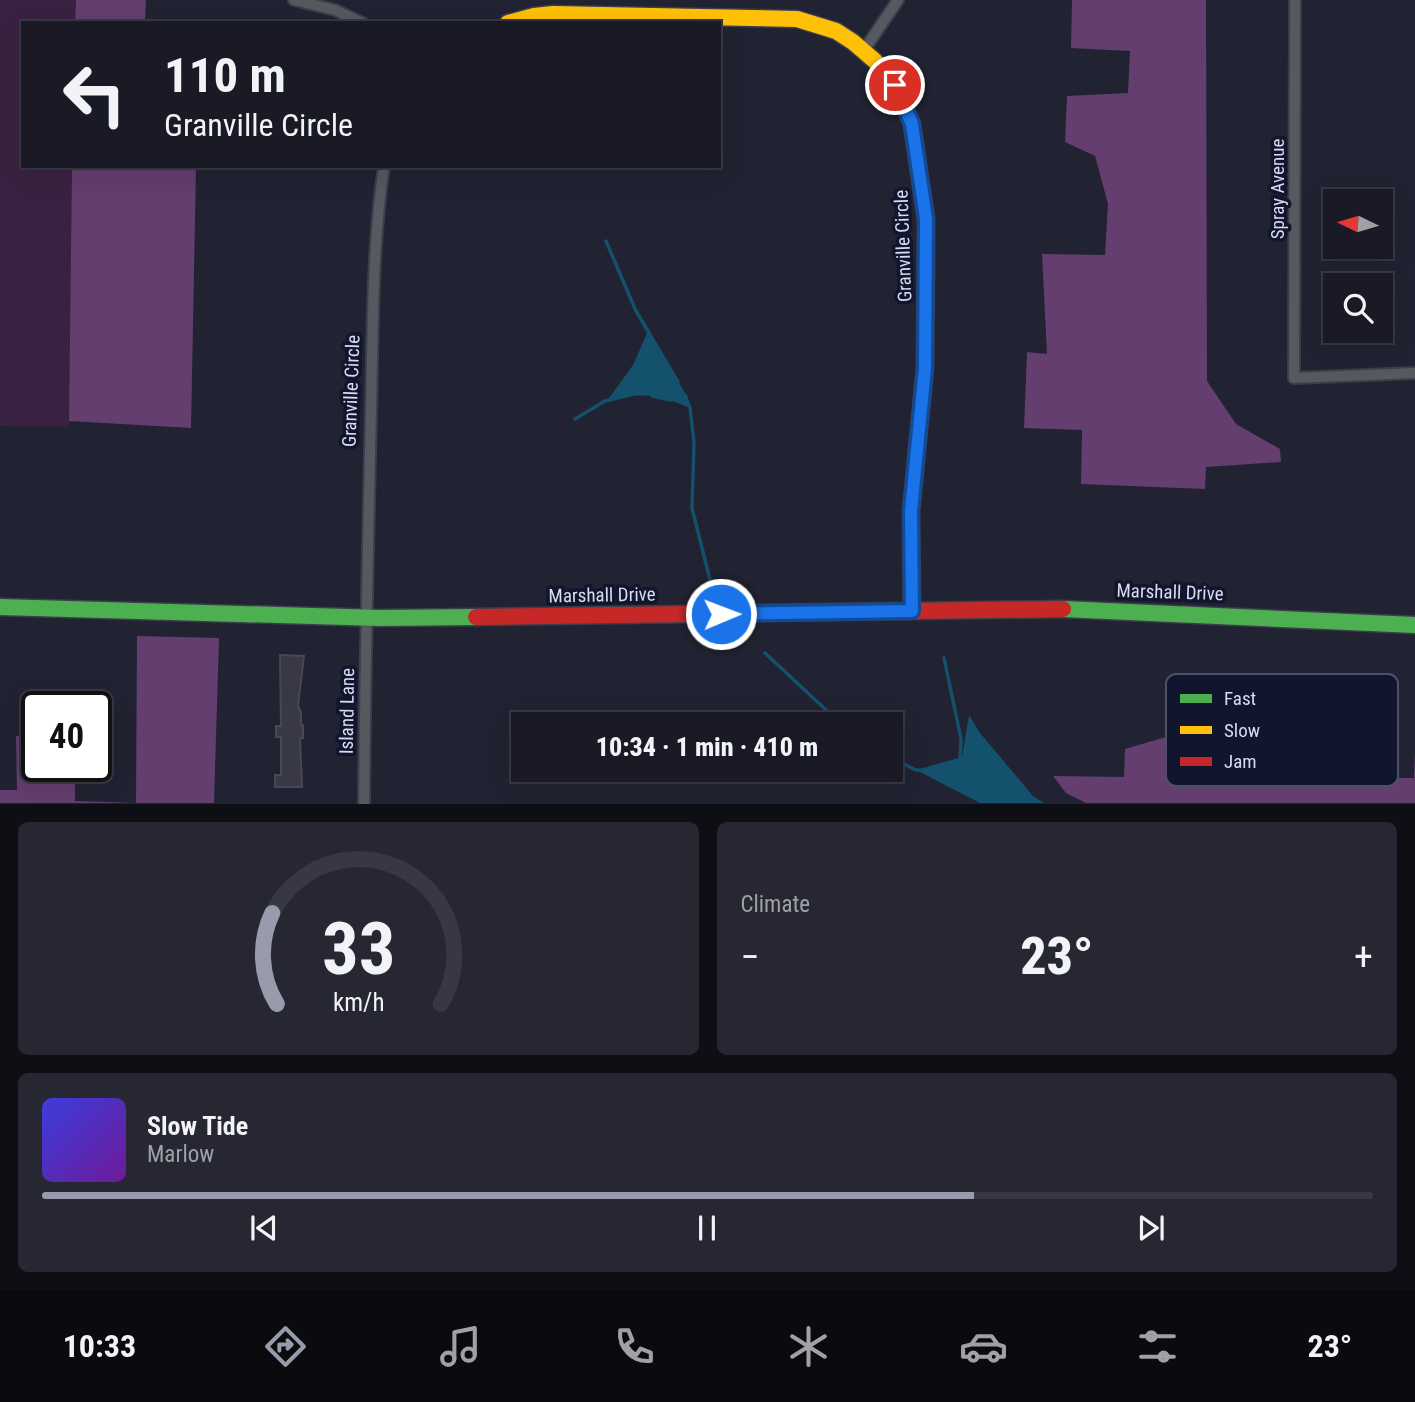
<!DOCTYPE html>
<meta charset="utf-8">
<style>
:root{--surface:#191a26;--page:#262732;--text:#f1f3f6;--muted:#9fa1a7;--line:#373843;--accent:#989bac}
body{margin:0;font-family:"Roboto Condensed",sans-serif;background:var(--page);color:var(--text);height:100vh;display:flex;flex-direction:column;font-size:26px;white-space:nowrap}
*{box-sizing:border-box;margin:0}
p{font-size:23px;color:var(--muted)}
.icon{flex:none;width:38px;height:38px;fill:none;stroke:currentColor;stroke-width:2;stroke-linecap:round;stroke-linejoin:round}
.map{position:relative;height:804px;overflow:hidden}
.drawer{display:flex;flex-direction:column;gap:18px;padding:18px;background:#0e0e15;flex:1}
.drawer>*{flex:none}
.hud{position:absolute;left:21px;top:21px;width:700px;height:147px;border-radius:0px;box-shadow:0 7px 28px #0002,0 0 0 2px var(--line);background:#191a26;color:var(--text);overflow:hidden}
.needle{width:46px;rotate:275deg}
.controls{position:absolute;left:1323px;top:189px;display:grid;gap:14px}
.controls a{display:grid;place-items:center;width:70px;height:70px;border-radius:0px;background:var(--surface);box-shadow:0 7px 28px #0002,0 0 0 2px var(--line);font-size:35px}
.speed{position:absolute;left:21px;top:691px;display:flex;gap:14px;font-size:35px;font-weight:700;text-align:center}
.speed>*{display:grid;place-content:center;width:91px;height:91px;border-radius:50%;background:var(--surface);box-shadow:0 7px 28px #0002,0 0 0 2px var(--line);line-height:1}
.speed .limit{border:4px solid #111;border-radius:10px;background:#fff;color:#111}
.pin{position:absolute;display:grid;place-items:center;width:60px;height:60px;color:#fff;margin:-30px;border:4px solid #fff;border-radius:50%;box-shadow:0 2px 7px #0007}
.me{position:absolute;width:77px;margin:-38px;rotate:89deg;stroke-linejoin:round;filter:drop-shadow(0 0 5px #0008)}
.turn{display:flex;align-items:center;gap:24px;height:147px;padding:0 28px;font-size:32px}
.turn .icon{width:91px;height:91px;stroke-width:2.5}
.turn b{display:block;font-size:49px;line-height:60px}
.big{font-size:52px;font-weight:800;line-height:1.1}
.drawer .card{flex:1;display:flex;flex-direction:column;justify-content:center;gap:10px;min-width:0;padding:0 24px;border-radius:10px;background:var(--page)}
.drawer .dial{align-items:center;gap:0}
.dial svg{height:182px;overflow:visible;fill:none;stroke:var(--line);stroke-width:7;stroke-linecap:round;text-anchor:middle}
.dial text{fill:var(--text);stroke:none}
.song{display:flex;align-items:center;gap:21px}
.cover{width:84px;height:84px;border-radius:10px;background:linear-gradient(135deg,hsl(240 70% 55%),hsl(280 70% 35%))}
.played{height:7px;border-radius:4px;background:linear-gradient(90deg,var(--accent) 70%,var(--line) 70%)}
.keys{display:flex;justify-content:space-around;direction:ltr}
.heat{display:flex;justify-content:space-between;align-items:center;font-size:38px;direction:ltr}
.drawer .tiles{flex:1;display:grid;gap:18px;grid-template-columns:1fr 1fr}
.card:last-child{grid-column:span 2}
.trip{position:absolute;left:511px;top:712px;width:392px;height:70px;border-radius:0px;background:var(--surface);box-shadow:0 7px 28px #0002,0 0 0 2px var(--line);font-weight:800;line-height:70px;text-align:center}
.tab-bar{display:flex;height:112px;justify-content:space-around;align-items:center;background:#0a0a0f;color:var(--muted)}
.tab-bar .icon{width:49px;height:49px}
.tab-bar .current{color:var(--accent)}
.tab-bar b{font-size:32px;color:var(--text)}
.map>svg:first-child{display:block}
</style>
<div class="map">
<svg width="1415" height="804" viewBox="0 0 1415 804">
<rect width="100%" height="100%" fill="#212332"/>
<!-- green -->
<path fill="#392241" d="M0,0H76L75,23H23V166H72L69,427L0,426Z"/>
<!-- forest -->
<path fill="#643e6f" d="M76,0H146L145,23H75Z
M1072,0H1206L1207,381L1236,424L1280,449L1281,462L1206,467L1205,489L1081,484L1082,430L1024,428L1027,352L1047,354L1042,254L1105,255L1108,204L1095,156L1065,142L1067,96L1128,93L1130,51L1071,48Z
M72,166H196L191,428L69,421Z
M137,636L219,638L214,803H0V790H17L16,736L37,737V766L75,767V801L136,803Z
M1200,727V777L1271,767V738L1343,727L1344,778H1414L1415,751V803H1086L1066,793L1053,776L1124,777L1125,749Z"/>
<!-- water -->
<path fill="#13516c" d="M648,331L684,391L690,408C657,394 643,392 607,401L633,365Z
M969,715L980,733L1033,796L1044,803H980L916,770L962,757Z"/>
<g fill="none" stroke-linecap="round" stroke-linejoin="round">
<!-- stream -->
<path stroke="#13516c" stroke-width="3.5" d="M606,241L636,311L678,382
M685,395L690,408L694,442L692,508L710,580
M652,396L671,400
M575,419L605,401L630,395
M765,653L841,724
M944,658L961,739L960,759
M891,758L916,770H921"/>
</g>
<!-- building -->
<path fill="#393845" stroke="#484754" stroke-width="2" d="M280,655L304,656L298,706L301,712V725H303V738H300L302,787H275V775H281V737H276V726H281Z"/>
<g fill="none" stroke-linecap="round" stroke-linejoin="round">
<!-- street casing -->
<g stroke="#3c3e4b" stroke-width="14">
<path id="street" d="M294,0L335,10L363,23
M1295,0L1294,378L1415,373
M864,50L898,0
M364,804C365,672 368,541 371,410C373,329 372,247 384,166"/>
</g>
<!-- fast casing -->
<g stroke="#3c3e4b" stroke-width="19">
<path id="fast" d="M0,607L380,618L476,617
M1063,609L1415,625"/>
</g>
<!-- slow casing -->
<g stroke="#3c3e4b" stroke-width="19">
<path id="slow" d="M508,23L534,16L553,14L797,19L836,31L853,42L875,61L895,85L912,124L926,219V261"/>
</g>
<!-- jam casing -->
<g stroke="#3c3e4b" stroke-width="19">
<path id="jam" d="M912,611L911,511L925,368L926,261
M476,617L1063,609"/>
</g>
<!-- street -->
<use href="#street" stroke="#56595f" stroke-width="10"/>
<!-- fast -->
<use href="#fast" stroke="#4caf50" stroke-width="16"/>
<!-- slow -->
<use href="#slow" stroke="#ffc107" stroke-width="16"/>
<!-- jam -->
<use href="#jam" stroke="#c62828" stroke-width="16"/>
</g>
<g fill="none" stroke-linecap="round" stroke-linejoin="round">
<!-- route casing -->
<g stroke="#114b97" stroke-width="18">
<path id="route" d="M721,614L912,611L911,511L925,368L926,219L912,124L895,85"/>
</g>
<!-- route -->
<use href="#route" stroke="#1a73e8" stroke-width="12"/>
</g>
<g text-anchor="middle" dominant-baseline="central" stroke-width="7" stroke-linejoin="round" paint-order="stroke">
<!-- street labels -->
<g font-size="19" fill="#d8dcee" stroke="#12152e">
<text transform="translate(1277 189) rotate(-90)">Spray Avenue</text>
<text transform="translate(903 246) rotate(-92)">Granville Circle</text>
<text transform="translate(351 391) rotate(-88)">Granville Circle</text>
<text transform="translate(1170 592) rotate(2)">Marshall Drive</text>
<text transform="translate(602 595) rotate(-1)">Marshall Drive</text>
<text transform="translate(347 711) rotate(-89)">Island Lane</text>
</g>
</g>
<!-- legend -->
<rect x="1166" y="674" width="232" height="112" rx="10" fill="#12152e" stroke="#4d5168" stroke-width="2"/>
<rect x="1180" y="694" width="32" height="9" fill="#4caf50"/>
<rect x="1180" y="726" width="32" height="8" fill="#ffc107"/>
<rect x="1180" y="757" width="32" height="9" fill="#c62828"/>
<g font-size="19" fill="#d8dcee">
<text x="1224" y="705">Fast</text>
<text x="1224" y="737">Slow</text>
<text x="1224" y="768">Jam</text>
</g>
</svg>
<div class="controls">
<a><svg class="needle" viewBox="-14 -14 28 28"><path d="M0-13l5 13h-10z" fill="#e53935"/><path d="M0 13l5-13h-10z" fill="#9fa1a7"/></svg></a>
<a><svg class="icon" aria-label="search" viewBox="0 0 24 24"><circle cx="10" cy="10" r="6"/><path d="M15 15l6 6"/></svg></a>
</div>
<div class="speed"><div class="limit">40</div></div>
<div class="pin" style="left:895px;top:85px;background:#d93025"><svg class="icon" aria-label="arrive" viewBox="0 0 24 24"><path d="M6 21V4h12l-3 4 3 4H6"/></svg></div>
<svg class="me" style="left:721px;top:614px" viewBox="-20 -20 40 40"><circle r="17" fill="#1a73e8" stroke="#fff" stroke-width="3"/><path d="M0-11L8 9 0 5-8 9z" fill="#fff"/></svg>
<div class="trip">10:34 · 1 min · 410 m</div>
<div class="hud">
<div class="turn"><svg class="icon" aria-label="left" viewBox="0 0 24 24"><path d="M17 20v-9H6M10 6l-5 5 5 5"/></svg><div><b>110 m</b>Granville Circle</div></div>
</div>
</div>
<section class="drawer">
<div class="tiles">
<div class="card dial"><svg viewBox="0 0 100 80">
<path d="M14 69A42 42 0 1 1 86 69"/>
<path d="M14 69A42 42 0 0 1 12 29" stroke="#989bac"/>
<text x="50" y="56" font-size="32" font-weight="700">33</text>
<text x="50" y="72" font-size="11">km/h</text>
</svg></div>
<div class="card"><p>Climate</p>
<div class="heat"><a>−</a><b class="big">23°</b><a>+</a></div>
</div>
<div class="card">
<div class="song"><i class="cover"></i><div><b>Slow Tide</b><p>Marlow</p></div></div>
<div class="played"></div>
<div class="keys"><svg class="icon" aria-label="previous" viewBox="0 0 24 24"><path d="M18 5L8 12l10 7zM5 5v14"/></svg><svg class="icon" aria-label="pause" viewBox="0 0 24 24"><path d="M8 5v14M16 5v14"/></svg><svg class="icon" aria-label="next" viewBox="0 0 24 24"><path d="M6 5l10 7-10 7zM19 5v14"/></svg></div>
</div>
</div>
</section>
<nav class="tab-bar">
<b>10:33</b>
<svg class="icon current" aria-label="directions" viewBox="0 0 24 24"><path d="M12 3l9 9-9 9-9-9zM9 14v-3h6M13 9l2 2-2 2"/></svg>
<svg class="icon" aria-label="music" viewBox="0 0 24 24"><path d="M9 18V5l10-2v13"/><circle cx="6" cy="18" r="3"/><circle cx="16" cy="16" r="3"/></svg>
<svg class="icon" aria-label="phone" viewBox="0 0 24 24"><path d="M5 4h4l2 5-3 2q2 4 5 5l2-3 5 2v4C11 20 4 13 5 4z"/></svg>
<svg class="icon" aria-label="climate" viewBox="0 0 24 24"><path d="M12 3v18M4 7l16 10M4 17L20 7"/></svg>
<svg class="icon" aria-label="car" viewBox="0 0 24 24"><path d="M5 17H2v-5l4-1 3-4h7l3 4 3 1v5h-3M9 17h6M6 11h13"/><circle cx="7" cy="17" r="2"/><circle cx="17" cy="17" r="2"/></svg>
<svg class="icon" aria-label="filters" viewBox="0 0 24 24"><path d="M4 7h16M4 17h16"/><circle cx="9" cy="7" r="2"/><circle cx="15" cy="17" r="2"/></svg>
<b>23°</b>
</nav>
